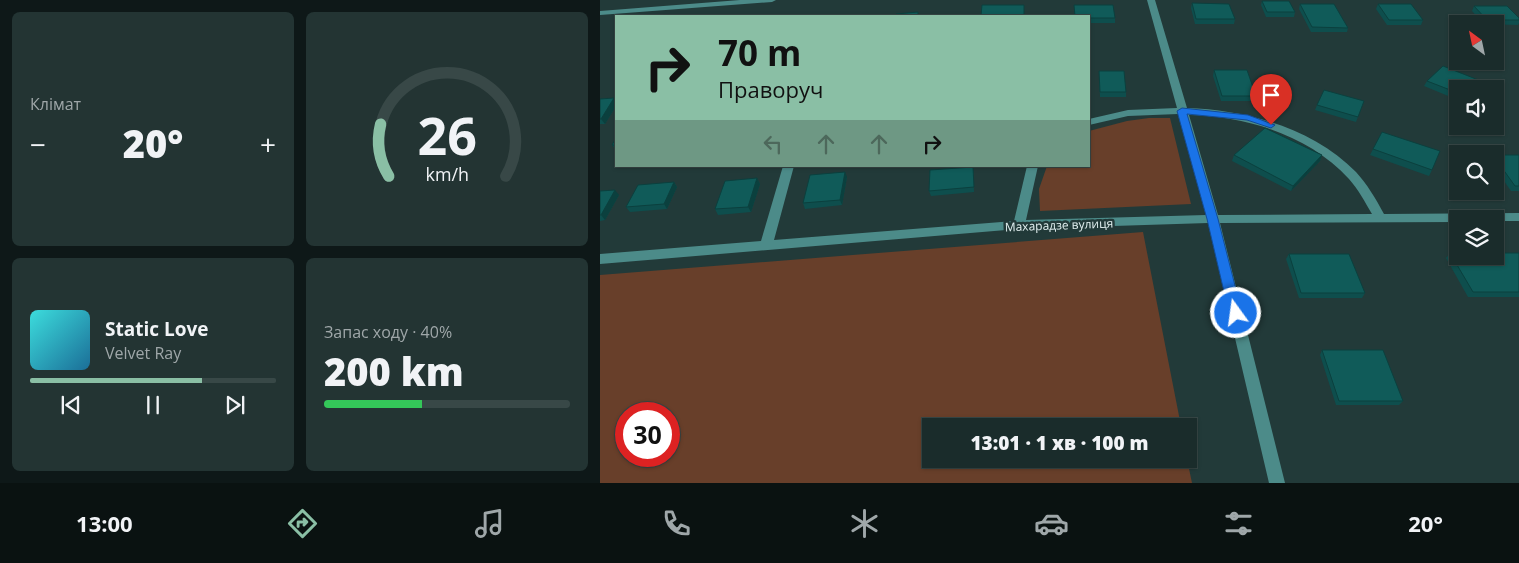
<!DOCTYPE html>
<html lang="uk">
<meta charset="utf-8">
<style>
:root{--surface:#1a2c2b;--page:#233433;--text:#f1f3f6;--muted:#9fa7a9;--line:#384847;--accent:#8abfa5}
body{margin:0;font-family:"Open Sans",sans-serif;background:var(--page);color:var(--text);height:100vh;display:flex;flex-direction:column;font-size:19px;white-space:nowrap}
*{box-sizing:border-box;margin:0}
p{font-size:16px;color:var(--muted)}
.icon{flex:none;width:28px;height:28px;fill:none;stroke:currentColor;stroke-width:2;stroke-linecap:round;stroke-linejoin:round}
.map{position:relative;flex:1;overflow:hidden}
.side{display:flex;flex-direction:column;gap:12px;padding:12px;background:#0e1818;width:600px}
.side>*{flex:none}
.top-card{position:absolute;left:15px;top:15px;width:475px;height:152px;border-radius:0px;box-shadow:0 1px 4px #0004,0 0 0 1px var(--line);background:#8abfa5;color:#111;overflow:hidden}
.needle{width:32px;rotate:327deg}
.fabs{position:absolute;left:849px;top:15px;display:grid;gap:10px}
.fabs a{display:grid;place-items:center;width:55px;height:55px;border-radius:0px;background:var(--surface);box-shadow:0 1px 4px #0004,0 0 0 1px var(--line);font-size:25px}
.speed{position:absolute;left:15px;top:402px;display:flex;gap:10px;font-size:25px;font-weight:700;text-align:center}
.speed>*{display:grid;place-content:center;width:65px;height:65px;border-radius:50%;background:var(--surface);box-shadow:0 1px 4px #0004,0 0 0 1px var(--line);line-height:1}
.speed .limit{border:8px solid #d22;background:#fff;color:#111}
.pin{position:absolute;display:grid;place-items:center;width:42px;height:42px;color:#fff;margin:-51px -21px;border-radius:50% 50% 50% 0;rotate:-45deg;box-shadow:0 0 5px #0007}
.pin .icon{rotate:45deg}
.me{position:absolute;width:55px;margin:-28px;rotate:346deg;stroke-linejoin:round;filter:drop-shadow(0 0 4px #0008)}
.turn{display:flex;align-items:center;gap:18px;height:105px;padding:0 20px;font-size:22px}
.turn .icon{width:65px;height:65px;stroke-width:2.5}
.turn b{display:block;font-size:35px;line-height:42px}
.lanes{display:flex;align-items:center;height:48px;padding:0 20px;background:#0003;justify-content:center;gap:25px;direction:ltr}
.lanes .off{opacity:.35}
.big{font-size:38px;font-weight:800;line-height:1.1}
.side .card{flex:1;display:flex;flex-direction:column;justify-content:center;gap:8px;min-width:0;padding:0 18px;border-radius:8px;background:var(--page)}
.side .dial{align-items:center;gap:0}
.dial svg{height:130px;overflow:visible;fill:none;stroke:var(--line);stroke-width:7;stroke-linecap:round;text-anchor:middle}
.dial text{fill:var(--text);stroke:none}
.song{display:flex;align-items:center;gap:15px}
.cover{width:60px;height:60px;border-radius:8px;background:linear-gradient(135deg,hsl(180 70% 55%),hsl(200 70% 35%))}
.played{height:5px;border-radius:2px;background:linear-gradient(90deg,var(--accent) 70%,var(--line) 70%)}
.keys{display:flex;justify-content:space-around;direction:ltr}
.heat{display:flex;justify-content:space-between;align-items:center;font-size:28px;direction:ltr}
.charge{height:8px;border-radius:4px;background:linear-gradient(90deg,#34c759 40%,var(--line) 0)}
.side .tiles{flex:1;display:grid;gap:12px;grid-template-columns:repeat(2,1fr)}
.trip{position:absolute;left:322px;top:418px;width:275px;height:50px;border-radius:0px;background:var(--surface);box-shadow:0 1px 4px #0004,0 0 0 1px var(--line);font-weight:800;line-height:50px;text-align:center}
.tabs{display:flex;height:80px;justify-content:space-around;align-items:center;background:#0a1211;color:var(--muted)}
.tabs .icon{width:35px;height:35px}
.tabs .on{color:var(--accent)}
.tabs b{font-size:22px;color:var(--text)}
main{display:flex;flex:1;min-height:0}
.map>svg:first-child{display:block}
</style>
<main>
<section class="side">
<div class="tiles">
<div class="card"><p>Клімат</p>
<div class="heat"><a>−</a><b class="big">20°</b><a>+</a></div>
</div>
<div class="card dial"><svg viewBox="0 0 100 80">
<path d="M14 69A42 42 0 1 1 86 69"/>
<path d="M14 69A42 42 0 0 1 9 37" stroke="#8abfa5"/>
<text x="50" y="56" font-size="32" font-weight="700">26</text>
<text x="50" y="72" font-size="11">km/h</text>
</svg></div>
<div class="card">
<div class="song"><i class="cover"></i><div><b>Static Love</b><p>Velvet Ray</p></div></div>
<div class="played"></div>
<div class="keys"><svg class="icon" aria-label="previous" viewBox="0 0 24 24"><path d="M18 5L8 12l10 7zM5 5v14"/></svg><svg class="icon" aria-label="pause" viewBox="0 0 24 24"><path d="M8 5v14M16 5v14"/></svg><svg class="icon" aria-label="next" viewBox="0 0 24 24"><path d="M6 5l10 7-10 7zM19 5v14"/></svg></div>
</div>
<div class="card"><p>Запас ходу · 40%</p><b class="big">200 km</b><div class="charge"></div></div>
</div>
</section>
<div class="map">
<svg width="919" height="483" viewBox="0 0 919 483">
<rect width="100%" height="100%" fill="#223a39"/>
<!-- green -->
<path fill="#683f2a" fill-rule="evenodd" d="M549,118H570L591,204L440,211L439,189L447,166H489V131L527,121Z
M543,232L581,426H331V459H587L592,483H0V275ZM26,414H69V456H26Z"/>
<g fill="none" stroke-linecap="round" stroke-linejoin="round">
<!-- minor -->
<path fill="#4c8b89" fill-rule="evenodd" d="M140,0H176L172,2L0,15V11Z
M547,0H555L587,108C647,110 713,128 756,172C767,184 776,199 784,214L919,213V221H895V219H858V222L620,223L685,483H669L608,223L419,229L0,264V254L161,241L183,166H194L174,240L414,221L427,166H438L426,220L606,215L578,114L528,116L489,125V119L528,110L577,108ZM589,115C646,116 709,135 749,179C758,189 765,202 772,214L618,215Z"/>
</g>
<!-- wall -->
<path fill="#0e4e4d" d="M662,1L695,12L694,17H666L661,5Z
M592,3L635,19L634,24H595L591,8Z
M700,4L748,28L747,32H711L699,9Z
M778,4L823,20L821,25H787L776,9Z
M474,5L515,18V23H489V16H475Z
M874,6L919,18V23L918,25L884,24L872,11Z
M614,70L656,96L655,101H621L613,76Z
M499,71L526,92V97H500Z
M827,81H881L878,86L858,89V100L824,86Z
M0,99L16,101V106L5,124H0Z
M764,101L756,122L715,110L717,105Z
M782,132L832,170L829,176L770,155Z
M16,138V150L12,145Z
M634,155H722L720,161L691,191L632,161Z
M895,155H919V191H911L895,168Z
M373,167L374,192L331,196L329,191Z
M247,177L242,205L205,209L203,203Z
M157,178L160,184L151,212L118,215L115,209Z
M74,182L77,187L67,209L30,212L26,207Z
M0,191L19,195L5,220L0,221Z
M850,253H919V297H868L846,258Z
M689,254L765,293L762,298H699L686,259Z
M722,350L803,401L799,405H736L720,355Z"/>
<!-- shaded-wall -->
<path fill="#0b403e" d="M14,98L16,101V106L5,124L1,119Z
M722,155L720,161L691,191L693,186Z
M245,172L247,177L242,205L240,200Z
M157,178L160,184L151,212L148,207Z
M74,182L77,187L67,209L64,204Z
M15,190L19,195L5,220L1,215Z"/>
<!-- building -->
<path fill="#105b59" stroke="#0b403e" d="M662,1H689L695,12H667Z
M592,3L629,4L635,19H596Z
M700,4H734L748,28L712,27Z
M778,4H811L823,20H789Z
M382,5H424V16H381Z
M474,5H513L515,18H489V16H475Z
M874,6H907L919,18V20H887Z
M318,12V16H296V14Z
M843,66L881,81L874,89H858V93L827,81Z
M614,70H647L656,96H622Z
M499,71H524L526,92H500Z
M724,90L764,101L758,117L717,105Z
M14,98L1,119H0V99Z
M665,128L722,155L693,186L634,155Z
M782,132L840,151L832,170L773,149Z
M16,138V145H12Z
M895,155H919V186H915L895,158Z
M373,167L374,187L329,191L330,170Z
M245,172L240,200L203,203L210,175Z
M157,178L148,207L115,209L125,181Z
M74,182L64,204L26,207L38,185Z
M15,190L1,215H0V191Z
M850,253H858V256H895V253H919V292H873Z
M689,254H749L765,293H701Z
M722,350H783L803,401H739Z"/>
<!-- route -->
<path fill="#1a73e8" stroke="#114b97" d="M582,108L648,115L675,125L671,128L647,120L587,114L618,219L642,313L640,317L636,319L631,317L629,313L607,219L577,111Z"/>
<g text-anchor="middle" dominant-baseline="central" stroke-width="5" stroke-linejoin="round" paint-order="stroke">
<!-- street labels -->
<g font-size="12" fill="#e3f1f1" stroke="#223a39">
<text transform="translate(459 225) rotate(-2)">Махарадзе вулиця</text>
</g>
</g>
</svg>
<div class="fabs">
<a><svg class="needle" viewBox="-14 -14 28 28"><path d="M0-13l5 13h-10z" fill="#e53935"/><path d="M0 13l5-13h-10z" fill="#9fa7a9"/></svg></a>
<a><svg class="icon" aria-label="sound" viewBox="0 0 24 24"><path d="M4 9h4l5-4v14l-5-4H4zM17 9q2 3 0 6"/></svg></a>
<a><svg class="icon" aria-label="search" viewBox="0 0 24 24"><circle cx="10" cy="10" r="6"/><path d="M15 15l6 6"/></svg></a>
<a><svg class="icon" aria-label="layers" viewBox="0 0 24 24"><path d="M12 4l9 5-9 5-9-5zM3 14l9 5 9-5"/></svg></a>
</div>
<div class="speed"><div class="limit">30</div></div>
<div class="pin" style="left:671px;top:125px;background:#d93025"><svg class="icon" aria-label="arrive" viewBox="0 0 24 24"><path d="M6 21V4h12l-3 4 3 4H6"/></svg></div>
<svg class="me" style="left:636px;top:313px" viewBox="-20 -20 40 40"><circle r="17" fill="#1a73e8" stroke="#fff" stroke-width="3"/><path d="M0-11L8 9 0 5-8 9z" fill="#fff"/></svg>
<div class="trip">13:01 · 1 хв · 100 m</div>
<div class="top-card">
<div class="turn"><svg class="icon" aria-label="right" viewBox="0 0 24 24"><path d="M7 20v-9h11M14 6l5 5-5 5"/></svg><div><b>70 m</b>Праворуч</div></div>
<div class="lanes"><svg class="icon off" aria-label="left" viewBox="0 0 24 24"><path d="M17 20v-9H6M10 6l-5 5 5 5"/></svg><svg class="icon off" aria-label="ahead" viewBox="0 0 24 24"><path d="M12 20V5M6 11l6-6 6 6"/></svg><svg class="icon off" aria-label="ahead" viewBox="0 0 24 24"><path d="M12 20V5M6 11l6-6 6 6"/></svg><svg class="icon" aria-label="right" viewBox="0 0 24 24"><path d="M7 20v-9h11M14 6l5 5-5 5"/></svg></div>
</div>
</div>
</main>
<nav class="tabs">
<b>13:00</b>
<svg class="icon on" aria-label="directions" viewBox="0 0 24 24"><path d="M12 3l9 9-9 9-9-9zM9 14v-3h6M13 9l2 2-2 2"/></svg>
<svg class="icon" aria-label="music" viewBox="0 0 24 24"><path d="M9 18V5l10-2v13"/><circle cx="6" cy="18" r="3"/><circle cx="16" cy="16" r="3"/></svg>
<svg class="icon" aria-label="phone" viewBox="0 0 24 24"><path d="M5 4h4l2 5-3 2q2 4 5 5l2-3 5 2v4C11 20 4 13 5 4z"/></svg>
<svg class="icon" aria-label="climate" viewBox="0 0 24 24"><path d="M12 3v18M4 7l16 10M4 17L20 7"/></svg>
<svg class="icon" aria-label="car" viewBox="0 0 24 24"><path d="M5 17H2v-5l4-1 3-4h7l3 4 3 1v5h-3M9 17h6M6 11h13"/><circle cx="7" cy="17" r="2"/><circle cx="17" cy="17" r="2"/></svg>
<svg class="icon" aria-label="filters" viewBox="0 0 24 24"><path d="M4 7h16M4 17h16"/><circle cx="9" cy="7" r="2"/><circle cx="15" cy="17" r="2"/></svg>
<b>20°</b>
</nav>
